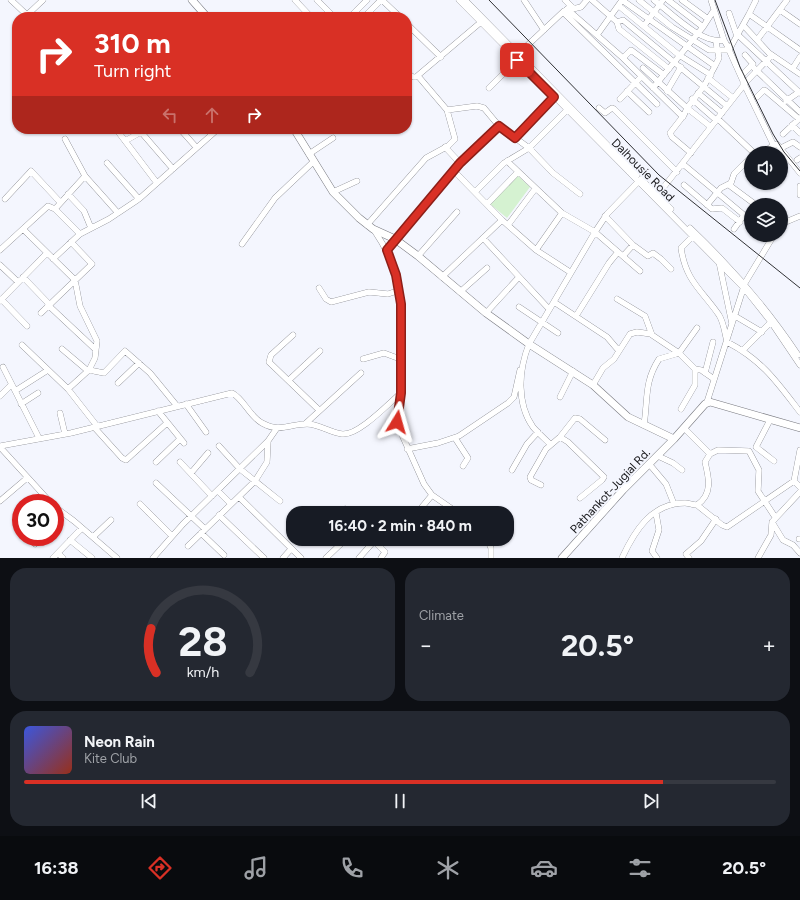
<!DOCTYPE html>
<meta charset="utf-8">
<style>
:root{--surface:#171b24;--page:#242831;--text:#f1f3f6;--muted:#9ea1a6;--line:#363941;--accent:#d93025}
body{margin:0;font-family:Figtree,sans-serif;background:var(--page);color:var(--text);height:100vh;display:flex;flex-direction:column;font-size:15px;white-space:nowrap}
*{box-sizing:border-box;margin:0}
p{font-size:13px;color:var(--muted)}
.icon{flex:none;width:22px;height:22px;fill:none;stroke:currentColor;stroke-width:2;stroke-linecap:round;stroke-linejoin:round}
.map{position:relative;height:558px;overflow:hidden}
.sheet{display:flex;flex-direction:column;gap:10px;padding:10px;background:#0d0f14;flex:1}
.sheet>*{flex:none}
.top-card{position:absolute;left:12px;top:12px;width:400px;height:122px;border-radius:16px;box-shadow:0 1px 3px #0004;background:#d93025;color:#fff;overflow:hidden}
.fabs{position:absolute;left:744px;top:146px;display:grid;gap:8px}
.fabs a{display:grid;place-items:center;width:44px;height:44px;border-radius:50%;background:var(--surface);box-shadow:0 1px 3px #0004;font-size:20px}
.speed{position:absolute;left:12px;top:494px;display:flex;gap:8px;font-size:20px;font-weight:700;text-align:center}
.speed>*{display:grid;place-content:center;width:52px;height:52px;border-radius:50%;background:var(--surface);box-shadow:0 1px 3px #0004;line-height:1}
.speed .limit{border:6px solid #d22;background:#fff;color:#111}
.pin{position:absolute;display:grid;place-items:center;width:34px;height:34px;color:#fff;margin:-17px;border-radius:8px;box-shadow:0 2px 6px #0006}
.me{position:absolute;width:44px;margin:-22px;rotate:8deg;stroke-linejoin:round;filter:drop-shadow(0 0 3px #0008)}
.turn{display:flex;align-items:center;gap:14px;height:84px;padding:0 16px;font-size:18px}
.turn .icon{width:52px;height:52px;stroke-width:2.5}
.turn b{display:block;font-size:28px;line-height:34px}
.lanes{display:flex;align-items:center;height:38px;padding:0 16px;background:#0003;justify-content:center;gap:20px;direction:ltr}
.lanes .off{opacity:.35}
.big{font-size:30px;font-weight:700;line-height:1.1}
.sheet .tile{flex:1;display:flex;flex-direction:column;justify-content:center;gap:6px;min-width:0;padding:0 14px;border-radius:16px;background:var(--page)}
.sheet .dial{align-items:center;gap:0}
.dial svg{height:104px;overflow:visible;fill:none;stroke:var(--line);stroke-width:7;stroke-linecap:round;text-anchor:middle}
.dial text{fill:var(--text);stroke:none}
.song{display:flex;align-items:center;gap:12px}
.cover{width:48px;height:48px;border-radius:6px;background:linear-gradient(135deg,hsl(230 70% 55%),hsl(10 70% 35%))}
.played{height:4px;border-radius:2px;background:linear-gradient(90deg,var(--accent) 85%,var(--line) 85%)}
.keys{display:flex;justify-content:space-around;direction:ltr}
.heat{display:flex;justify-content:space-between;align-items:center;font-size:22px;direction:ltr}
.sheet .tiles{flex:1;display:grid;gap:10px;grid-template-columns:1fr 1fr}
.tile:last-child{grid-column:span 2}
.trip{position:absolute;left:286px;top:506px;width:228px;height:40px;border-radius:16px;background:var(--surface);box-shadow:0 1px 3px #0004;font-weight:700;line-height:40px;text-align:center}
.tabs{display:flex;height:64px;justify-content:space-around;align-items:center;background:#090b0e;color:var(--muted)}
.tabs .icon{width:28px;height:28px}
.tabs .on{color:var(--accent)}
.tabs b{font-size:18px;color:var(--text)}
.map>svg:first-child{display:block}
</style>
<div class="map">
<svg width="800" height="558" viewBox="0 0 800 558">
<rect width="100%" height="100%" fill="#f4f6fe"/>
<!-- green -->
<path fill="#d5f2d1" d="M517,175L530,187L507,218L490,204Z"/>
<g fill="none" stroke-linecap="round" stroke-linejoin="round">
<!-- minor casing -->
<g stroke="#77787f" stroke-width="6">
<path id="minor" d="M11,0L27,15L43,0
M295,0L311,17
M317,0L334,17
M382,0L400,17
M459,0L744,288L771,322L800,365
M465,0L637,175
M524,0L544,30
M565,0L573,8
M592,0L617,22L623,20L727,106
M622,0L715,66
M639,0L672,27L709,50H729
M654,0C671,13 702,45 724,40
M668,0L703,27
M682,0L708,19
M711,0L724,40L729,49
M619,6L679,55L711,75
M567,9L623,58L683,117
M780,10L800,24
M563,12L657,104
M729,13L737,36
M353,14L367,0
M749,14L756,0
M300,17L306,12
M364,17L381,0
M617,22L619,29L669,69
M407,24L441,57
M743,25L769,53L800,74
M644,26L663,0
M597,35L620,3
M738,35L800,93
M757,40L787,0
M516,56L564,11L581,7L587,0
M623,58L631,50L664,75
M752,66L800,112
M643,68L687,108L711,127
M793,68L800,57
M407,73L413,77H416L481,22
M743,74L753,64L745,55
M708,78L733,98
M489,88L519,58
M653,88L703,27L714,10
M627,91L649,112
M667,91L681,67
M698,93L722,113
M757,97L764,90L766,91L799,119
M620,99L641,77
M692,99L716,120
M786,101L799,92
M599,108L605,113L612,108L614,109L677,172
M447,110L477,106L484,108L499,126L529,148L553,173L580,194
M718,119L754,153
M792,125L800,133
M116,129L157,183
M180,129L196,147
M783,134L800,118
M515,138L554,97
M65,139L85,176L118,213
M125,141L141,132L173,169
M773,146L777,144L800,173
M445,147L460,163
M783,147L793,142L800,147
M691,153L672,137L670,133L684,115L687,108L704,86L715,66L719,58L716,42
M762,153L771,147L773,144L744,84L772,55
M309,154L333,138
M797,160L800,158
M507,161L562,213L536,250
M107,163L139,199
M683,164L744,215L734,229
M454,171L502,220L536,250L570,272
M643,181L671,209
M684,185L712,209L722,208L740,222
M729,185L756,205
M800,186V195
M333,192L357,181
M475,192L504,163L529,148L568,109
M68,194L84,211L91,228
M656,197L743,86V81L729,50L749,14L800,50
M5,199L31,171L60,202
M487,204L518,172
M707,205L721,188L731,183L734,174L751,157
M55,209L85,176
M562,213L595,232L640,271
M605,216L633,245L648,256L653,253L661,259L671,269
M781,224L800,216
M367,225L426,158L448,146L455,139L447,110L418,76
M508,225L535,189
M690,228C731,267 767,308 798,355
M23,229L75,280L80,306L97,341L95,358L89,370L68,389
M374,230C404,274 403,308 400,359C399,370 401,381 401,393C401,404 396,415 398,426L424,484L432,495L458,513
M693,236L681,248C686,282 702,290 719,315C724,323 725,334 727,342C762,360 777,382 800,412
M483,238L549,309
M242,244L275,198L313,162
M0,250L48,206L55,209L80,234
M387,250L460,163L499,126
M418,256L457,212
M623,256L633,245
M53,259L80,234L109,219L139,199L218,129
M719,262L732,324
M0,265L18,282
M23,277L49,304
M442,277L502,220
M319,288L326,299L331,302L369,292L388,294L400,290
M460,292L487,268
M1,299L27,326
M617,299L645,316L652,335L679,353L695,369L701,370L714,379
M0,301L47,253
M554,302L607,337L619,351
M48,305L95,349
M519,307L558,333
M41,313L92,264L71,242
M486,313L519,277
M576,316L609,263L618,252
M735,316L762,332
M293,335L271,355L269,362L319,410
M22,345L68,389L97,426
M62,349L88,371
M742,351L771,322
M363,359L384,353L400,359
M3,367L39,438
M89,370L104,373L125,351L150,373L177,406
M705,373L713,342
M289,380L320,351
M118,383L139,363
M593,385L603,368L614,359L630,334L637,332L651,334
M15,391L48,370
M0,396L11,385
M560,397L573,371
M707,402L745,283L774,235
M21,404L38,393
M186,404L206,432
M681,409L695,385V369
M158,411L184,443
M60,413L65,434
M770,420L756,447L774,461
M305,424L361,373
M644,425C648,399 644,382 659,359L679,353L697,328
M94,427L122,458L126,460L167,423
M684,428L710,454
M560,437L568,442L604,477L602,480L580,498
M455,438L468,458L463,466
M550,444C545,439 538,433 533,427C516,403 519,369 529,344L595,232L607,214L641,179
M0,446L71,433L232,393C244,399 249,416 262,423C280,433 289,424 307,424C319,424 329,432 342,434C358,436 388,404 401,393
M219,446L240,469L280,501
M0,447L51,503
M407,449L438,443L459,436L508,403L514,397L520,370
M658,456L673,463L682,470
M156,462L180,439
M180,462L212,496
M650,465L666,484L674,504
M512,470L527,444L538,432
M191,473L208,453
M794,481L800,450
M156,483L205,529
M541,485L531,480L530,477L546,449L560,437L575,418L580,419L605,440
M218,491L231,504
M800,492L772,522L783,540L793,545L800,553
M239,497L301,558
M0,501L27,478
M140,504L171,535
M697,505L722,525L727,527L794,481L800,487
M55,507L74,521L117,558
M345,509L348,513
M417,513L432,495
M656,513L659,530L652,551L657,558
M219,515L264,558
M55,521L62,512
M201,533L224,555
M93,537L111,520
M372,539L385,552L381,558
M487,539L491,548V558
M799,539H800
M70,540L92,558
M35,544L41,537
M188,546L255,481L267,462L268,441
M58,553L63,558
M53,558L82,528
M153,558L183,524L268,441L277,428
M283,558L291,549
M326,558L346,539
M359,558L376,539
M622,558C634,532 651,503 685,503C689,503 692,505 697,505C713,494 709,478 705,462L710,454L718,450L749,451L759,470L758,491L775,517
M689,558L686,554L701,541L716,519
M758,558L771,535L772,522"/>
</g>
<!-- major casing -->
<g stroke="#77787f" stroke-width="8">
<path id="major" d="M192,0L207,17
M294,129L333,192L359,218L373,229L395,239L418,256L486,313L529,344L593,385L628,417L674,439L705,404L710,402L800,428
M562,558L623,490L674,439"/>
</g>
<!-- minor -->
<use href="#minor" stroke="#fff" stroke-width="5.5"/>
<!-- major -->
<use href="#major" stroke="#fff" stroke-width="7"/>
<!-- rail -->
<path stroke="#303134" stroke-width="1" d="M489,0L659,175L800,288
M715,0L740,67L773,134L784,152L800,171"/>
</g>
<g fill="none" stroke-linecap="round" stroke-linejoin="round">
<!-- route casing -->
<g stroke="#8d1f18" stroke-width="10">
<path id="route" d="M397,422L401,393V304L396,275L387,250L460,163L499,126L515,138L554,97L517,60"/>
</g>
<!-- route -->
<use href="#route" stroke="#d93025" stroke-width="7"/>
</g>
<g text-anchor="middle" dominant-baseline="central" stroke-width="4" stroke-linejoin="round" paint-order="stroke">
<!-- street labels -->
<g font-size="12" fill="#18181b" stroke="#f4f6fe">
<text transform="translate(643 170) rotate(45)">Dalhousie Road</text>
<text transform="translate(610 491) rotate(-47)">Pathankot-Jugial Rd.</text>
</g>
</g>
</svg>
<div class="fabs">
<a><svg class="icon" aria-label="sound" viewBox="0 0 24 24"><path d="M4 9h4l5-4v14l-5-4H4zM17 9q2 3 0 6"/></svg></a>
<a><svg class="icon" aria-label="layers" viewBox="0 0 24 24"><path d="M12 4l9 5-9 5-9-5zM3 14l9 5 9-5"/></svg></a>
</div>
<div class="speed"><div class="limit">30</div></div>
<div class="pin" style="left:517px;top:60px;background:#d93025"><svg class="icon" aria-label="arrive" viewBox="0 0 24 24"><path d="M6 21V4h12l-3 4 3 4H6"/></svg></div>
<svg class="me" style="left:397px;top:422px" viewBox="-20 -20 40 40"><path d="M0-17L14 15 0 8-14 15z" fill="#d93025" stroke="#fff" stroke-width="4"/></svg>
<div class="trip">16:40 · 2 min · 840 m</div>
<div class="top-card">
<div class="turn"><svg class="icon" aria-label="right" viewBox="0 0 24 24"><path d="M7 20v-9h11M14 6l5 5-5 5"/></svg><div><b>310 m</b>Turn right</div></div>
<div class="lanes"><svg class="icon off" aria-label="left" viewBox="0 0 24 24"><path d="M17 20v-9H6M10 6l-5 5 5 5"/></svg><svg class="icon off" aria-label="ahead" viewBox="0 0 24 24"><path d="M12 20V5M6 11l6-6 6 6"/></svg><svg class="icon" aria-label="right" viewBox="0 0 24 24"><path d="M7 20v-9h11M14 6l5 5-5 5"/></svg></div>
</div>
</div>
<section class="sheet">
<div class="tiles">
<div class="tile dial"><svg viewBox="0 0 100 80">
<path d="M14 69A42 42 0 1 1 86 69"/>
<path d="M14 69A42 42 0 0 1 10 35" stroke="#d93025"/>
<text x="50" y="56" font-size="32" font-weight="700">28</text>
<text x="50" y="72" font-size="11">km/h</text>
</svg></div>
<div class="tile"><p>Climate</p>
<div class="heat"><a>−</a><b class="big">20.5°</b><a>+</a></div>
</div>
<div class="tile">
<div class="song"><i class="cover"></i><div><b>Neon Rain</b><p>Kite Club</p></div></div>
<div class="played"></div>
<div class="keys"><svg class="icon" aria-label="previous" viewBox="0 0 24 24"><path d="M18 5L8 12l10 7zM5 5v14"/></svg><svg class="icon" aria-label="pause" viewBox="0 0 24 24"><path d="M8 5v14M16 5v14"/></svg><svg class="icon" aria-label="next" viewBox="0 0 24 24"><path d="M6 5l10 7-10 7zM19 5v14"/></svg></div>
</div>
</div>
</section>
<nav class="tabs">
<b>16:38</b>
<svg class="icon on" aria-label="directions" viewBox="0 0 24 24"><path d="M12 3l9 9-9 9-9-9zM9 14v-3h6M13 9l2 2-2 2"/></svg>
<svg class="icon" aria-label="music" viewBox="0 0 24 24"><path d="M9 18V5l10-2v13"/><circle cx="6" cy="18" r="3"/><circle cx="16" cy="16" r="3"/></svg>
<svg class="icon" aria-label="phone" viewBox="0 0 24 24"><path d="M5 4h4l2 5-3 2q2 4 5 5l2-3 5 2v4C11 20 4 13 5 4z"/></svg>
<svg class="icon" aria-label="climate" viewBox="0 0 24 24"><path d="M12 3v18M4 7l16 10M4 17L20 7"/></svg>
<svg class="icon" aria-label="car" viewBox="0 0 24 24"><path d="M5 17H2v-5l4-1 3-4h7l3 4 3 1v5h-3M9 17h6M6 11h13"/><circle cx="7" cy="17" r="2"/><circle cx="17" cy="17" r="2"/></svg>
<svg class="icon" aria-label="filters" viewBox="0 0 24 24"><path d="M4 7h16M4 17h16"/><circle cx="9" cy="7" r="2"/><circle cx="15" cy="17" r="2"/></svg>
<b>20.5°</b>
</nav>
